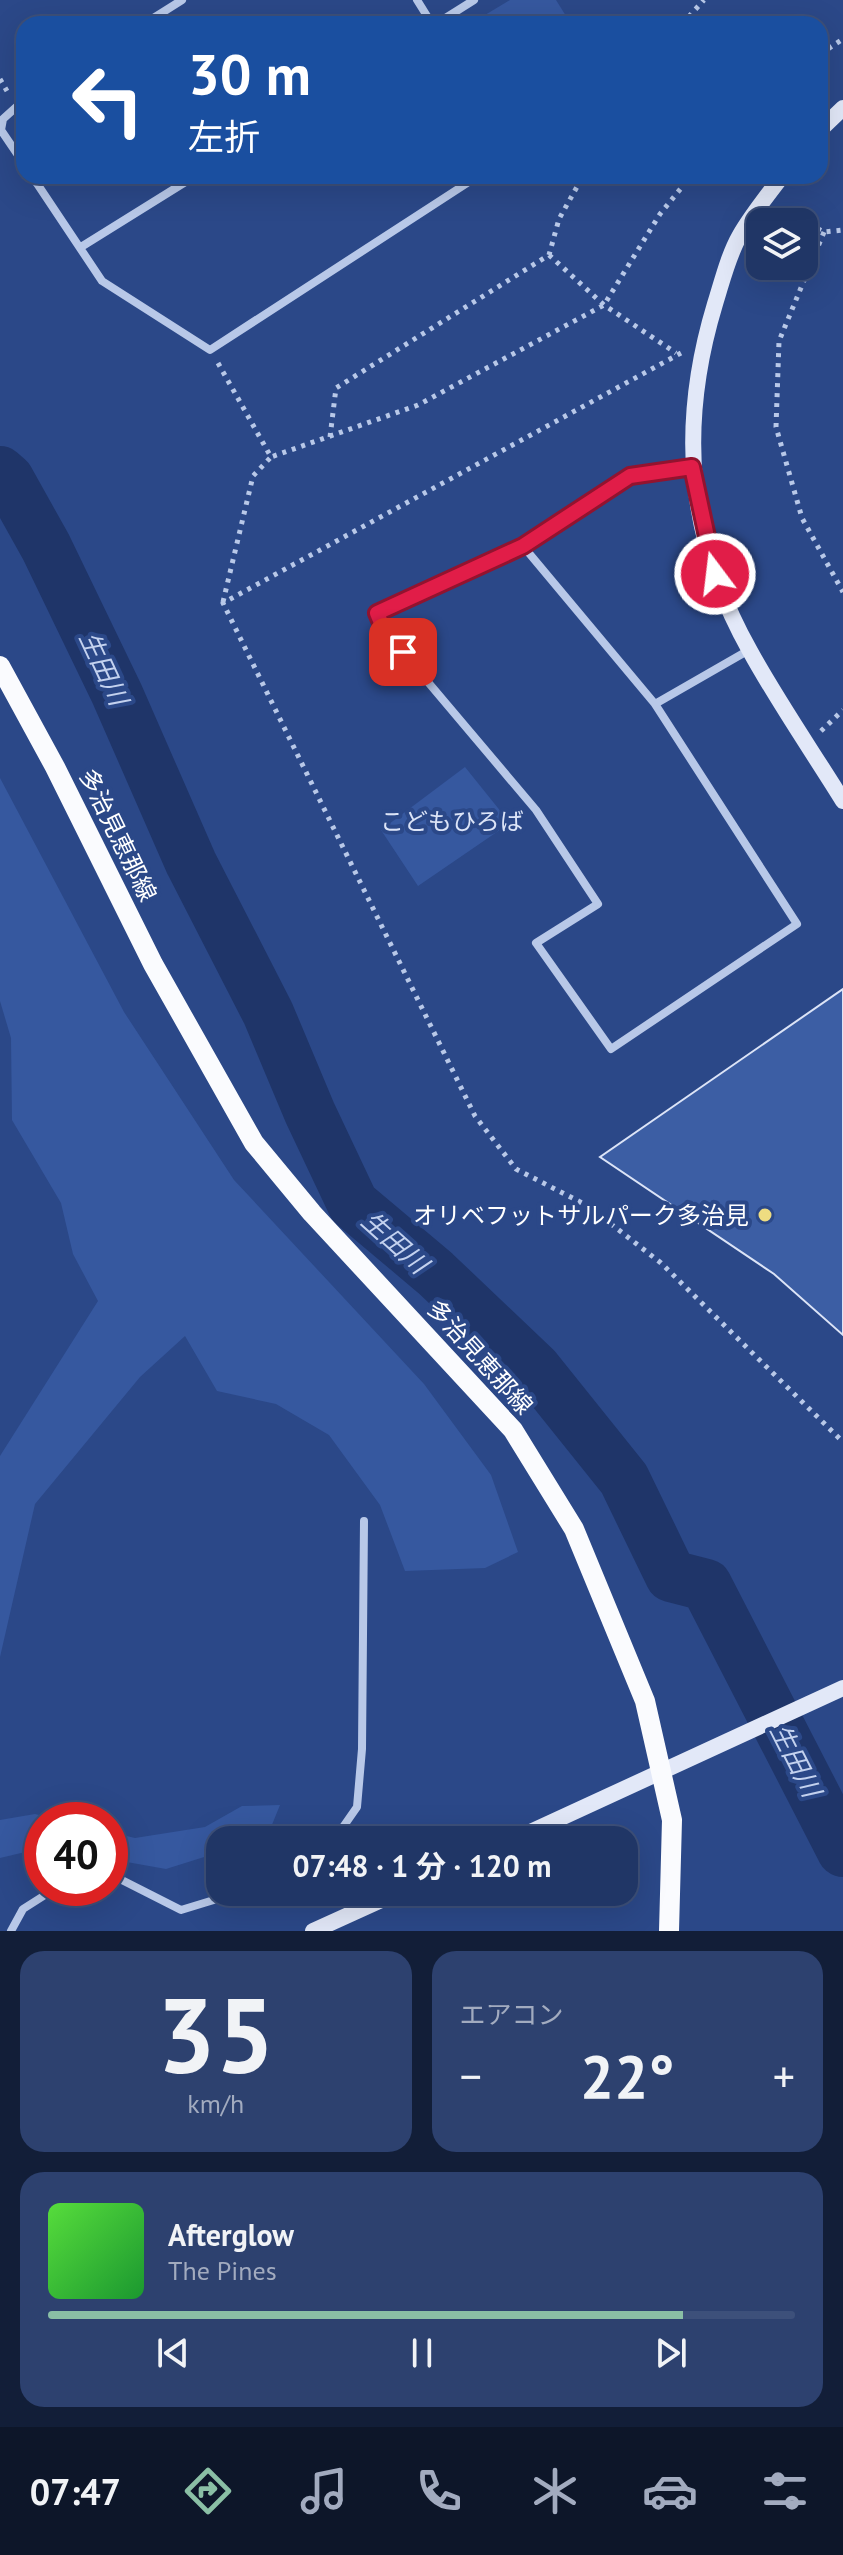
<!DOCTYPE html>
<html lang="ja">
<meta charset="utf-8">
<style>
:root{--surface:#203666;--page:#2d416f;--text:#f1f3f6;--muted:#a2abbf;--line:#3d507a;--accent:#8abfa5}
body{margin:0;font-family:"PT Sans","Noto Sans JP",sans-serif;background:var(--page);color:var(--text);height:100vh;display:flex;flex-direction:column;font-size:30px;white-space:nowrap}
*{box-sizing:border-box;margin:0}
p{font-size:26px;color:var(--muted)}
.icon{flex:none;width:44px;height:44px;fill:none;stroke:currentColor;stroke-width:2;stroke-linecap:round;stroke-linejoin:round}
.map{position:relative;height:1931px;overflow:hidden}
.details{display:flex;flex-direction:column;gap:20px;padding:20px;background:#121e38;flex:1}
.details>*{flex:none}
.guide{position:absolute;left:16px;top:16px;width:812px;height:168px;border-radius:24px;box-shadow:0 8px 32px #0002,0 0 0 2px var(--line);background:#1a4fa0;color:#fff;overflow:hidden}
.buttons{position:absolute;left:746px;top:208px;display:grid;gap:16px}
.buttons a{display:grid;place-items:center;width:72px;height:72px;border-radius:16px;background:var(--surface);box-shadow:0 8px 32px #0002,0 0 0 2px var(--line);font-size:40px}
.speed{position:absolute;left:24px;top:1802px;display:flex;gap:16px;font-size:40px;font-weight:700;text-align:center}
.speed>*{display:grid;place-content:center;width:104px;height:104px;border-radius:50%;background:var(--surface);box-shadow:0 8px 32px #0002,0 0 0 2px var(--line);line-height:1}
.speed .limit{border:12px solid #d22;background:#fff;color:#111}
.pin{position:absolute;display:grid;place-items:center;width:68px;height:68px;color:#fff;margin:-34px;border-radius:16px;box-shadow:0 4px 12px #0006}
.me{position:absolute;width:88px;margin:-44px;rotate:345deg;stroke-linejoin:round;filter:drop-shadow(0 0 6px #0008)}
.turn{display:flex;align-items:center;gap:28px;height:168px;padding:0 40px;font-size:36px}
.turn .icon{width:104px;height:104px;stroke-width:2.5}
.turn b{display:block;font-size:56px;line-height:68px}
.big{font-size:60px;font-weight:700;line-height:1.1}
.details .widget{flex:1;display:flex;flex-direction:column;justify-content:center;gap:12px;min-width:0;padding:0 28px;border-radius:24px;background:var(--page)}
.details .dial{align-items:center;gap:0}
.dial b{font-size:104px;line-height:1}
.song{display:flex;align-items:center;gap:24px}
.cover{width:96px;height:96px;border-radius:12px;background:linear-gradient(135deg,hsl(110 70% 55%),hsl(130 70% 35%))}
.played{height:8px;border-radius:4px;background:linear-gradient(90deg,var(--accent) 85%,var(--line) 85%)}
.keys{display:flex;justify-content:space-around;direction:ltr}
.heat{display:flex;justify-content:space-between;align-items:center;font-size:44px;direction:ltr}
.details .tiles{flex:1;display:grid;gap:20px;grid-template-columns:1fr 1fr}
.widget:last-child{grid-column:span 2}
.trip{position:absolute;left:206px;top:1826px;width:432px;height:80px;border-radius:24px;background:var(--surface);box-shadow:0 8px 32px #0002,0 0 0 2px var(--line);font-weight:700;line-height:80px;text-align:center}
.tabs{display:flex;height:128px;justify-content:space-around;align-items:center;background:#0d1629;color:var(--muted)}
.tabs .icon{width:56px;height:56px}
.tabs .current{color:var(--accent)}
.tabs b{font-size:36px;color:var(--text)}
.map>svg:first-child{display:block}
</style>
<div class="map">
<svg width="843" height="1931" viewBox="0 0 843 1931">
<rect width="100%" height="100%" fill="#2b4888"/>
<!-- green -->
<path fill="#36589f" d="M510,0H556L571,24H470Z
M465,767L510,823L418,886L381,830Z
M0,778L124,1012L234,1180L424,1384L491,1475L518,1552L485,1568L405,1571L380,1505L329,1435L276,1404L217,1391L185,1336L140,1377L35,1504L0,1657V1456L98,1301L73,1254L61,1203L12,1120L11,1038L0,1001Z
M280,1805L267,1837L257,1840H220V1852L166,1869L110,1859V1832L135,1838L205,1827L242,1806Z
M35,1814L61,1820H42V1848L0,1858V1820Z"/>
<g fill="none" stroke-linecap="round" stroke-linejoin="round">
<!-- river -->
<path stroke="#1f3569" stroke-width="52" d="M0,472L8,479L46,547L117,694L191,863L268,1013L310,1113L353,1204L435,1273L535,1368L624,1479L671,1576L706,1585L843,1851"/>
</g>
<!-- building -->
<path fill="#3c5ea4" stroke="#dce4f7" stroke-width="2" d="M843,989V1335L774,1274L600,1157Z"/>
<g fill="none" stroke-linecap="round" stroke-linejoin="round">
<!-- path -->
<path stroke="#b8c8e8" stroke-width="5" stroke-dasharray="4 6" stroke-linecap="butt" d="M682,24L704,0
M820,54L843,39
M0,79L7,91
M782,210L824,232L843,230
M824,232L779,341L776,427L802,518L843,592
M549,255L604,305L676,353
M681,353L223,603L475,1116L516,1169L588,1206L661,1263L843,1442
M218,363L271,457L418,405L604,305L660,214L691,176
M330,437L336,388L549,255L559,219L583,176
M223,602L253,476L271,457
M821,731L843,710"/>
<!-- street -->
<path stroke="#b8c8e8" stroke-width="8" d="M417,0L432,24
M144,24L182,0
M436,24L474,0
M24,100L3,119L1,130L24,164
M32,176L102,281L210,350L478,176
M81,247L195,176
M692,467L630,476L523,546L377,613L384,630L536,810L598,904L536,943L611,1049L797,924L655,704L749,650
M523,546L655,704
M334,1840L357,1807L362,1749L364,1521
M110,1874L181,1910L240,1892
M11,1931L23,1909L56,1888"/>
<!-- secondary -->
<path stroke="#e2e8f8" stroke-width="16" d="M820,130L843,108
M782,176C768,195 752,214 740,235C728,256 722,282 715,304C678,426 687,539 750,651C778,702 812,751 843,801
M513,1840L843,1688
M313,1931L399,1892"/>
<!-- primary -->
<path stroke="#fafbfe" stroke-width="20" d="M0,666L55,767L153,964L254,1143L312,1213L513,1430L574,1529L645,1701L672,1820L669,1931"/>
</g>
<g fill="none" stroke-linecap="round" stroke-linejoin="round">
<!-- route casing -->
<g stroke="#92132f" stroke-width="20">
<path id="route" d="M403,652L384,630L377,613L523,546L630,476L692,467L715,574"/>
</g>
<!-- route -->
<use href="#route" stroke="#e11d48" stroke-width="14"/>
</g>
<!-- markers -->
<circle fill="#eedc81" stroke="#2b4888" stroke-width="3" cx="765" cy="1215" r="8"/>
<g text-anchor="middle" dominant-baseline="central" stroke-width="8" stroke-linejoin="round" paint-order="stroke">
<!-- park labels -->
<g font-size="24" fill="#dce4f7" stroke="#2b4888">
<text x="452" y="821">こどもひろば</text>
</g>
<!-- street labels -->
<g font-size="24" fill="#fff" stroke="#2b4888">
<text transform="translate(118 835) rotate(64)">多治見恵那線</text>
<text transform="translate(480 1357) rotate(48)">多治見恵那線</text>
</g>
<!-- poi labels -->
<g font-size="24" fill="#fff" stroke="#2b4888" text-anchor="end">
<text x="749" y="1215">オリベフットサルパーク多治見</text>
</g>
<!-- water labels -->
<g font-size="26" font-style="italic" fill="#c4d2ef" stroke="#2b4888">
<text transform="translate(104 668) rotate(65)">生田川</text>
<text transform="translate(395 1242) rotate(42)">生田川</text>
<text transform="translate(796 1760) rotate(63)">生田川</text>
</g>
</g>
</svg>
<div class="buttons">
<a><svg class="icon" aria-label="layers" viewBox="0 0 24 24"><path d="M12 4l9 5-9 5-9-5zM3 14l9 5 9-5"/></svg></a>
</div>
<div class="speed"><div class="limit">40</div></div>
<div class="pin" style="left:403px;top:652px;background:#d93025"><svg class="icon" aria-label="arrive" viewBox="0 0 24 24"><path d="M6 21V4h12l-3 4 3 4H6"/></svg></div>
<svg class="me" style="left:715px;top:574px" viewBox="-20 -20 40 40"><circle r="17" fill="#e11d48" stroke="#fff" stroke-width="3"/><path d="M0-11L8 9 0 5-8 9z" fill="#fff"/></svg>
<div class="trip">07:48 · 1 分 · 120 m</div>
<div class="guide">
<div class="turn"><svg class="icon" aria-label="left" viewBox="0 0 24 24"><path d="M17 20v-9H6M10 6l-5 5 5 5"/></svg><div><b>30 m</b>左折</div></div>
</div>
</div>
<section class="details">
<div class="tiles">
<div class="widget dial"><b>35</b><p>km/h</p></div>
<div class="widget"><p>エアコン</p>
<div class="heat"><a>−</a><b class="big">22°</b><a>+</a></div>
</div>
<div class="widget">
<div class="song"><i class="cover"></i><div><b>Afterglow</b><p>The Pines</p></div></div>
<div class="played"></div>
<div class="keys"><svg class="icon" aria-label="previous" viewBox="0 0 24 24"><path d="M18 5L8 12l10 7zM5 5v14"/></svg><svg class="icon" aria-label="pause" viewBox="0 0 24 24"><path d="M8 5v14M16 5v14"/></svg><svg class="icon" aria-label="next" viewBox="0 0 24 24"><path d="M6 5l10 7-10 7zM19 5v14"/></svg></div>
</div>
</div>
</section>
<nav class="tabs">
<b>07:47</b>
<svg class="icon current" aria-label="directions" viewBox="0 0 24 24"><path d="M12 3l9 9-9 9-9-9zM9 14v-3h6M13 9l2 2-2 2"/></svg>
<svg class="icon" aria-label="music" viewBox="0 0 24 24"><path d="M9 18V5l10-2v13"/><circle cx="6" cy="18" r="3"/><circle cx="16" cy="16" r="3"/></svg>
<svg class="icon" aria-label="phone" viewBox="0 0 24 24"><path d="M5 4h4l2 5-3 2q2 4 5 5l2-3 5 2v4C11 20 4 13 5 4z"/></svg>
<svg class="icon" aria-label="climate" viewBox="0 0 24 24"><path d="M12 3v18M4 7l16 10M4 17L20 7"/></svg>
<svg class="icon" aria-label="car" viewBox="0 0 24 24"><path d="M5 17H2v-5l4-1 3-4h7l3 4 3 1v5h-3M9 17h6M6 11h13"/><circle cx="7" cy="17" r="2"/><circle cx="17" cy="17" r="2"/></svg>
<svg class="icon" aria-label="filters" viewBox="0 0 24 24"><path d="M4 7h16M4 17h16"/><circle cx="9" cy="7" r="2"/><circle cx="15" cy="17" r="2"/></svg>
</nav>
